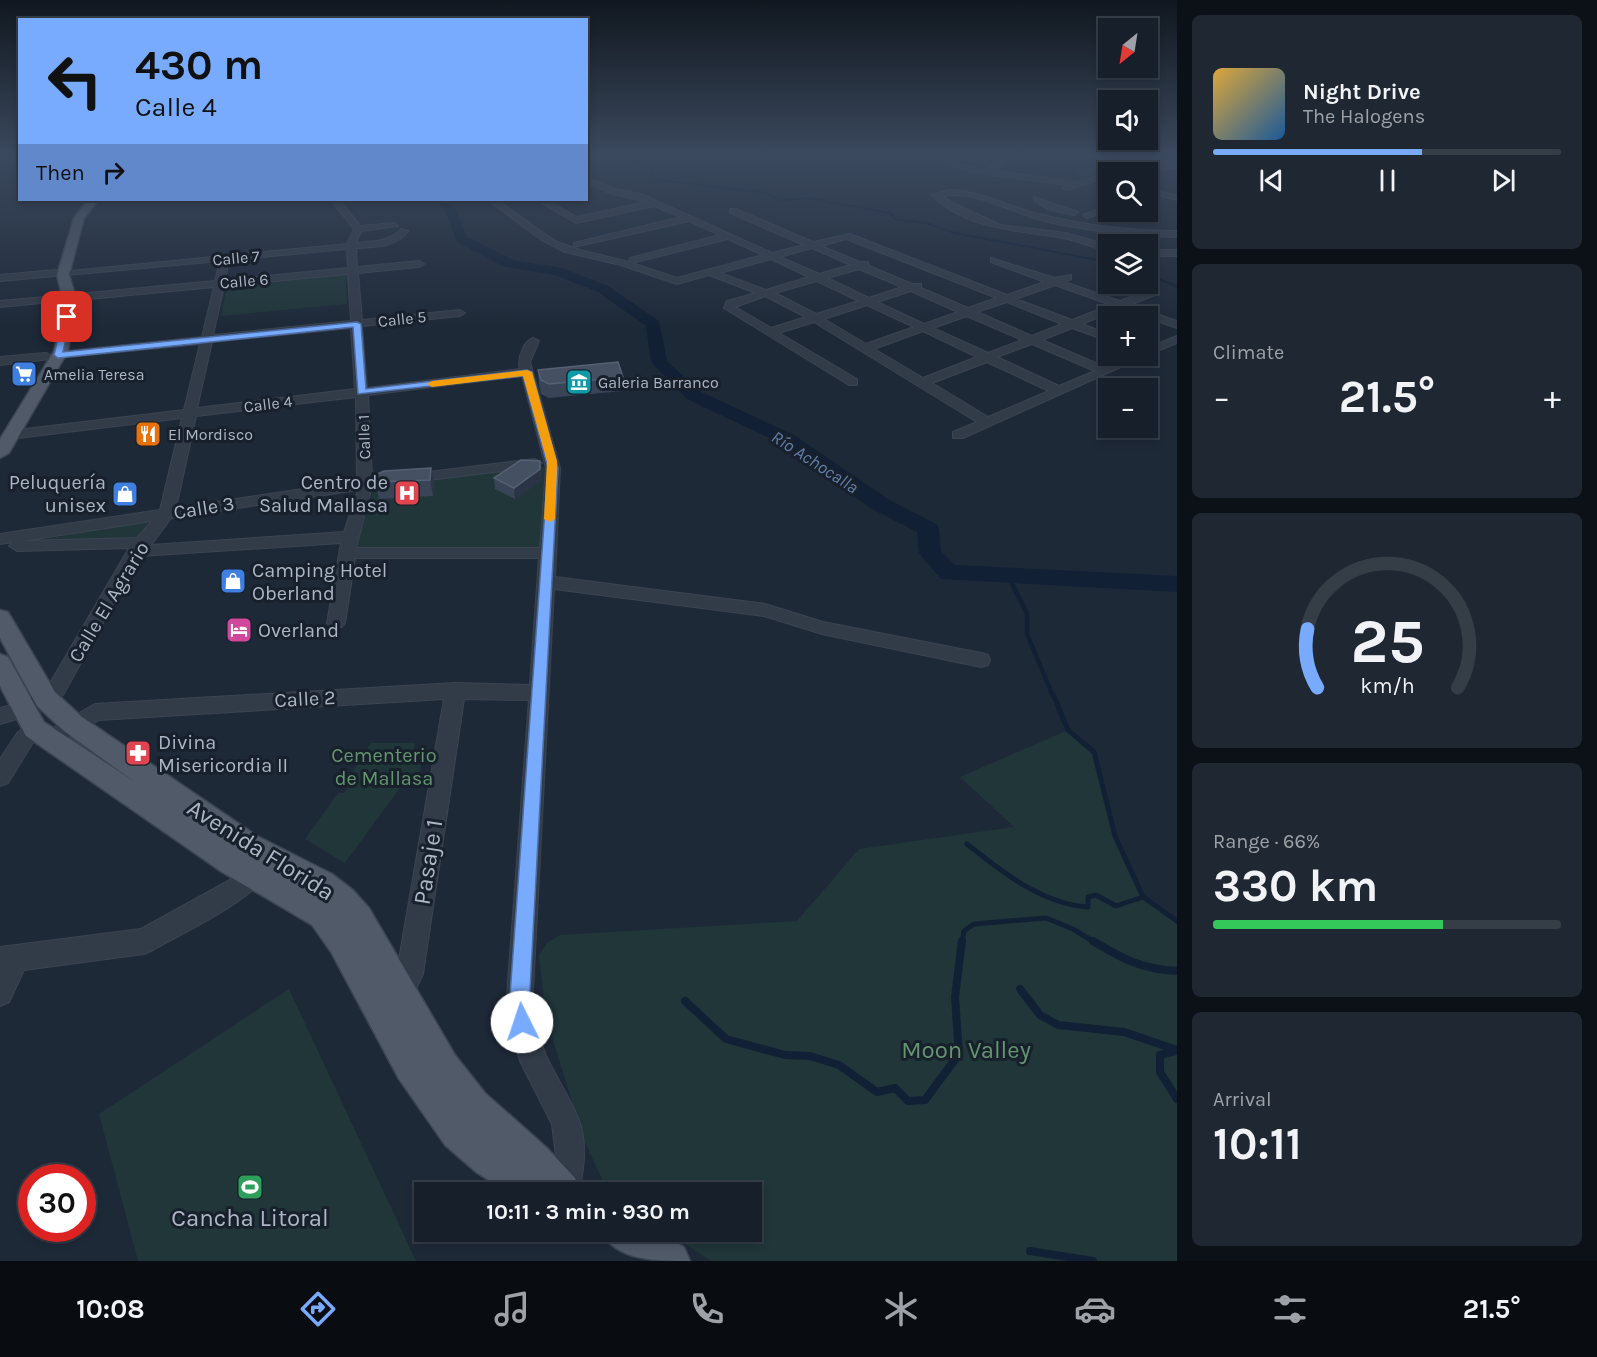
<!DOCTYPE html>
<meta charset="utf-8">
<style>
:root{--surface:#161f2a;--page:#1f2732;--text:#f1f3f6;--muted:#9ea2a8;--line:#353d47;--accent:#78abfe}
body{margin:0;font-family:Karla,sans-serif;background:var(--page);color:var(--text);height:100vh;display:flex;flex-direction:column;font-size:22px;white-space:nowrap}
*{box-sizing:border-box;margin:0}
p{font-size:20px;color:var(--muted)}
.icon{flex:none;width:33px;height:33px;fill:none;stroke:currentColor;stroke-width:2;stroke-linecap:round;stroke-linejoin:round}
.map{position:relative;flex:1;overflow:hidden}
.panel{display:flex;flex-direction:column;gap:15px;padding:15px;background:#0c1117;width:420px}
.panel>*{flex:none}
.top-card{position:absolute;left:18px;top:18px;width:570px;height:183px;border-radius:0px;box-shadow:0 3px 9px #0003,0 0 0 2px var(--line);background:#78abfe;color:#111;overflow:hidden}
.needle{width:39px;rotate:210deg}
.tools{position:absolute;left:1098px;top:18px;display:grid;gap:12px}
.tools a{display:grid;place-items:center;width:60px;height:60px;border-radius:0px;background:var(--surface);box-shadow:0 3px 9px #0003,0 0 0 2px var(--line);font-size:30px}
.speed{position:absolute;left:18px;top:1164px;display:flex;gap:12px;font-size:30px;font-weight:700;text-align:center}
.speed>*{display:grid;place-content:center;width:78px;height:78px;border-radius:50%;background:var(--surface);box-shadow:0 3px 9px #0003,0 0 0 2px var(--line);line-height:1}
.speed .limit{border:9px solid #d22;background:#fff;color:#111}
.pin{position:absolute;display:grid;place-items:center;width:51px;height:51px;color:#fff;margin:-26px;border-radius:12px;box-shadow:0 3px 9px #0006}
.me{position:absolute;width:66px;margin:-33px;rotate:356deg;stroke-linejoin:round;filter:drop-shadow(0 0 4px #0008)}
.turn{display:flex;align-items:center;gap:21px;height:126px;padding:0 18px;font-size:27px}
.turn .icon{width:78px;height:78px;stroke-width:2.5}
.turn b{display:block;font-size:42px;line-height:51px}
.then{display:flex;align-items:center;height:57px;padding:0 18px;background:#0003;gap:12px;font-size:22px}
.big{font-size:45px;font-weight:700;line-height:1.1}
.panel .card{flex:1;display:flex;flex-direction:column;justify-content:center;gap:9px;min-width:0;padding:0 21px;border-radius:9px;background:var(--page)}
.panel .dial{align-items:center;gap:0}
.dial svg{height:156px;overflow:visible;fill:none;stroke:var(--line);stroke-width:7;stroke-linecap:round;text-anchor:middle}
.dial text{fill:var(--text);stroke:none}
.song{display:flex;align-items:center;gap:18px}
.cover{width:72px;height:72px;border-radius:9px;background:linear-gradient(135deg,hsl(40 70% 55%),hsl(210 70% 35%))}
.played{height:6px;border-radius:3px;background:linear-gradient(90deg,var(--accent) 60%,var(--line) 60%)}
.keys{display:flex;justify-content:space-around;direction:ltr}
.heat{display:flex;justify-content:space-between;align-items:center;font-size:33px;direction:ltr}
.charge{height:9px;border-radius:4px;background:linear-gradient(90deg,#34c759 66%,var(--line) 0)}
.trip{position:absolute;left:414px;top:1182px;width:348px;height:60px;border-radius:0px;background:var(--surface);box-shadow:0 3px 9px #0003,0 0 0 2px var(--line);font-weight:700;line-height:60px;text-align:center}
.tabs{display:flex;height:96px;justify-content:space-around;align-items:center;background:#090c11;color:var(--muted)}
.tabs .icon{width:42px;height:42px}
.tabs .current{color:var(--accent)}
.tabs b{font-size:27px;color:var(--text)}
main{display:flex;flex:1;min-height:0}
.map>svg:first-child{display:block}
</style>
<main>
<div class="map">
<svg width="1177" height="1261" viewBox="0 0 1177 1261">
<rect width="100%" height="100%" fill="#1e2938"/>
<!-- green -->
<path fill="#203639" d="M1177,154V164L1131,167L1081,179L1076,172L1116,160Z
M346,273L347,304L221,316L227,285Z
M541,466L546,468L542,545L539,548L362,549L357,546L374,488Z
M142,522L147,523L148,526L135,539L35,543L33,541Z
M1068,730L1094,752L1115,836L1143,897L1177,921V1261H711L666,1232H752V1192H608L584,1140L546,1018L539,955L547,943L560,935L797,921L859,849L1014,827L960,777Z
M371,743H415L412,761L422,763L419,775L405,781L345,863L305,839L338,793H344L358,773L352,772Z
M289,989L416,1261H138L99,1114Z"/>
<g fill="none" stroke-linecap="round" stroke-linejoin="round">
<!-- stream-far3 -->
<path stroke="#122035" stroke-width="2" d="M606,153L650,165L653,179L767,193L780,201L808,198L890,213L895,219L926,223L955,233L1108,262
M1148,275L1177,286"/>
<!-- stream-far2 -->
<path stroke="#122035" stroke-width="4.5" d="M1009,578L1027,613V634L1053,696"/>
<!-- stream-far1 -->
<path stroke="#122035" stroke-width="5" d="M1053,694L1068,730L1094,752L1115,836L1143,897L1177,921
M967,844C1002,872 1042,904 1088,907V897L1096,895L1116,906L1143,897
M962,943L964,931L974,924L1046,918L1073,929L1096,943"/>
<!-- stream -->
<path stroke="#122035" stroke-width="8" d="M1093,941C1123,959 1141,969 1177,971
M1020,989L1040,1015L1058,1025L1124,1032L1177,1050
M685,1001L726,1039L785,1055L810,1056L839,1065L877,1092L895,1088L908,1101L925,1100L959,1054L955,997L962,941
M1177,1051L1160,1055V1072L1177,1099
M1030,1251L1093,1261"/>
<!-- river -->
<path fill="#122035" fill-rule="evenodd" d="M436,200H447L456,210L467,237L513,260L563,268L608,286L659,321L667,361L699,391L794,435L888,499L936,524L939,529L941,551L955,565L1177,576V592L941,579L919,553L917,532L872,509L780,443L687,399L651,362L646,326L598,292L555,275L505,267L457,242L445,211Z"/>
<!-- minor casing -->
<g stroke="#3b4451" stroke-width="2">
<path id="minor" d="M896,153H907L986,170L996,162L985,153H994L1002,156L1004,162L994,171L1078,182L1108,173V177L1067,190L1063,188L1068,185L988,175Z
M1177,164V168L1114,172L1118,170Z
M586,177L615,189L641,194L772,253L804,245L730,213V209H736L813,242L850,234L1007,295L1045,282L991,262V258L1055,278L1071,275V279L1064,282L1120,301L1149,290H1157V294L1130,305L1177,321V328L1121,308L1082,324L1108,334V341L1072,328L1042,340L1105,367L1130,356H1145L963,438H953V432L977,422L814,322L779,333L857,379V385H849L724,308L727,301L756,293L709,275L677,284L621,265L565,252L540,239L488,200H497L555,241L580,250L629,262L630,258L720,235L689,221L574,247V243L681,217L654,206L576,223L536,200H545L577,217L646,202L610,193L586,182ZM728,239L763,255L677,278L632,263ZM846,239L997,298L968,308L921,288V284H912L869,266L868,262H860L821,246ZM812,248L851,265L819,274L780,257ZM771,259L809,277L766,290L720,273ZM859,269L902,287L869,298L827,278ZM817,281L859,301L816,314L775,293ZM1055,285L1111,305L1072,320L1016,299ZM911,291L958,312L924,324L877,302ZM765,296L806,317L771,328L735,307ZM1007,302L1062,324L1032,336L977,312ZM867,305L914,327L866,344L824,319ZM967,316L1022,340L988,353L933,328ZM923,331L977,357L923,378L874,349ZM1032,344L1095,371L1059,386L997,357ZM987,362L1049,391L988,417L932,383Z
M1148,188L1177,196V200L1148,192Z
M949,190C983,191 1011,208 1043,215C1087,226 1132,231 1177,231V237C1132,236 1088,231 1044,221C1011,213 977,190 943,196L952,203L1001,225L1066,233L1108,245V251C1093,248 1079,241 1063,238C1019,230 966,230 932,195Z
M1034,197L1078,212L1074,215L1049,210L1034,201Z
M331,200H339L360,226L394,223L398,226L361,231L356,243C372,241 390,242 401,229L408,231C396,248 375,247 356,248L357,267L419,261L424,264L419,267L358,273L362,320L460,310L465,313L460,316L362,326L367,388L520,369C517,359 523,342 533,338L539,341L530,362L560,468L555,577L765,604L823,622L981,653L988,655L990,660L988,665L981,667L822,634L764,616L554,589L532,1009C537,1025 540,1043 547,1058C575,1114 594,1125 579,1192H549L556,1157L552,1124L520,1061L506,1009L529,700L464,699L423,974L409,1003L400,1007L391,1003L387,994L397,971L444,699L99,720L51,747L44,745L41,739L44,733L95,704L455,683L530,685L539,558H355L345,623L342,627H330L327,623L341,543L140,556L63,695L37,713L0,724V708L23,702L49,685L129,548L17,551L9,546L12,542L0,544V534L160,510L182,418L9,439L2,435L9,431L184,410L200,344L58,358L52,355L58,352L202,337L214,287L68,301L63,298L68,295L215,281L220,261L0,281V275L55,270L60,272L347,244L354,229ZM347,249L348,268L225,280L229,260ZM348,274L351,321L213,335L224,286ZM351,328L355,389L197,408L212,342ZM522,376L546,468L540,548H356L372,487L535,467L542,463L535,459L372,479L368,395ZM356,397L357,481L176,508L196,416ZM358,490L344,532L151,545L171,518ZM152,521L137,538L22,541Z
M1108,206V211L1087,218L1083,215Z
M1148,250H1177V256H1148Z
M58,296L62,297V301L0,307V301Z
M1177,336V343L1148,355V348Z
M46,353L50,355V359L0,365V357Z
M35,721L42,723L45,729L32,744L8,783L0,786V759L18,732Z
M253,863L261,866L265,874C253,901 180,934 153,950L144,954L24,970L9,1002L0,1006V947L141,929L230,880L245,866Z"/>
</g>
<!-- major casing -->
<g stroke="#3b4451" stroke-width="3">
<path id="major" d="M88,200H98L84,218L69,275L77,301L68,351L9,453L0,458V439L54,351L63,301L57,275L74,218Z
M0,610L8,612L55,692L82,717L257,836L332,874L353,890L369,908L455,1055L485,1093L546,1147L575,1178L580,1192H507L476,1172L445,1145L399,1079L331,952L312,925L222,872L26,736L0,686V654L8,657L44,722L135,782L64,731L37,706L0,638Z
M601,1232H658L684,1247L690,1261C656,1261 617,1261 601,1232Z"/>
</g>
<!-- minor -->
<use href="#minor" fill="#323b48" fill-rule="evenodd"/>
<!-- major -->
<use href="#major" fill="#505a68" fill-rule="evenodd"/>
</g>
<!-- wall -->
<path fill="#394557" d="M538,370L623,377L622,391L549,398L541,394L539,384Z
M540,461L541,480L515,499L495,489L494,478Z
M431,468L434,484L433,496L379,499L375,482Z"/>
<!-- shaded-wall -->
<path fill="#293546" d="M623,377L622,391L615,392V378Z
M431,468L434,484L433,496L430,480Z
M540,469L541,480L515,499L514,488Z"/>
<!-- building -->
<path fill="#455163" stroke="#556172" stroke-width="1.5" d="M618,362L623,377L615,378L549,384L541,380L538,370Z
M521,460L540,461V469L514,488L494,478Z
M431,468L430,480L375,482V475L384,471Z"/>
<!-- sky -->
<linearGradient id="sky" x2="0" y2="1"><stop stop-color="#10171f"/><stop offset="0.47" stop-color="#3b495e"/><stop offset="1" stop-color="#3b495e" stop-opacity="0"/></linearGradient>
<rect width="1177" height="329" fill="url(#sky)"/>
<!-- route -->
<path fill="#78abfe" stroke="#4e6fa5" stroke-width="1.5" d="M67,315L71,317L63,352L357,322L361,324L366,389L527,370L532,372L558,468L529,1009L532,1022L529,1029L522,1032L514,1029L509,1009L548,468L523,376L358,394L353,327L58,358L54,355L63,317Z"/>
<!-- slow -->
<path fill="#f59e0b" d="M527,370L532,372L557,461L555,519L550,522L544,519L547,461L523,376L432,387L427,384L432,381Z"/>
<!-- icons -->
<defs>
<g id="supermarket-square" transform="scale(1.35)"><rect x="-9" y="-9" width="18" height="18" rx="4" fill="#3f7fe0" stroke="#18202c"/><path d="M-6-5.5h2.5l.6 2H6L4.5 2H-2.5L-4.4-4H-6ZM-1.5 3.2a1.3 1.3 0 1 0 .1 0ZM3 3.2a1.3 1.3 0 1 0 .1 0Z" fill="#fff"/></g>
<g id="museum-square" transform="scale(1.35)"><rect x="-9" y="-9" width="18" height="18" rx="4" fill="#0f9aa8" stroke="#18202c"/><path d="M0-6L6-3V-2H-6V-3ZM-5-1h2V3h-2ZM-1-1h2V3h-2ZM3-1h2V3H3ZM-6 4H6V6H-6Z" fill="#fff"/></g>
<g id="restaurant-square" transform="scale(1.35)"><rect x="-9" y="-9" width="18" height="18" rx="4" fill="#e8710a" stroke="#18202c"/><path d="M-5-6h1v4h1v-4h1v4h1v-4h1v5L-1.5 .5V6h-2V.5L-5-1ZM5-6V6H3V1.5H1.5Q1.5-4 5-6Z" fill="#fff"/></g>
<g id="hospital-square" transform="scale(1.35)"><rect x="-9" y="-9" width="18" height="18" rx="4" fill="#e0444e" stroke="#18202c"/><path d="M-5-5h3v3.5h4V-5h3V5h-3V1.5h-4V5h-3Z" fill="#fff"/></g>
<g id="shop-square" transform="scale(1.35)"><rect x="-9" y="-9" width="18" height="18" rx="4" fill="#3f7fe0" stroke="#18202c"/><path d="M-5-2.5h2.3a2.7 3.5 0 0 1 5.4 0H5L5.5 6h-11ZM-1.5-2.5h3a1.5 2.3 0 0 0-3 0Z" fill="#fff"/></g>
<g id="hotel-square" transform="scale(1.35)"><rect x="-9" y="-9" width="18" height="18" rx="4" fill="#d1479c" stroke="#18202c"/><path d="M-6-4.5h1.5V1H6V5H4.5V3h-9V5H-6ZM-4 0a1.8 1.8 0 1 1 3.6 0ZM.5 0V-2.5h3Q6-2.5 6 0Z" fill="#fff"/></g>
<g id="pharmacy-square" transform="scale(1.35)"><rect x="-9" y="-9" width="18" height="18" rx="4" fill="#e0444e" stroke="#18202c"/><path d="M-2-6h4v4h4v4h-4v4h-4v-4h-4v-4h4Z" fill="#fff"/></g>
<g id="stadium-square" transform="scale(1.35)"><rect x="-9" y="-9" width="18" height="18" rx="4" fill="#2e9e5b" stroke="#18202c"/><path d="M0-5a6.5 5 0 1 0 0 10a6.5 5 0 1 0 0-10ZM-3.5-1.8h7v3.6h-7Z" fill="#fff"/></g>
</defs>
<g fill-rule="evenodd">
<use href="#supermarket-square" x="24" y="374"/>
<use href="#museum-square" x="579" y="382"/>
<use href="#restaurant-square" x="148" y="434"/>
<use href="#hospital-square" x="407" y="493"/>
<use href="#shop-square" x="125" y="494"/>
<use href="#shop-square" x="233" y="581"/>
<use href="#hotel-square" x="239" y="630"/>
<use href="#pharmacy-square" x="138" y="753"/>
<use href="#stadium-square" x="250" y="1187"/>
</g>
<g text-anchor="middle" dominant-baseline="central" stroke-width="6" stroke-linejoin="round" paint-order="stroke">
<!-- far-street labels -->
<g font-size="16" fill="#acb5c5" stroke="#18202c">
<text transform="translate(236 258) rotate(-5)">Calle 7</text>
<text transform="translate(244 281) rotate(-5)">Calle 6</text>
<text transform="translate(402 319) rotate(-6)">Calle 5</text>
<text transform="translate(268 404) rotate(-7)">Calle 4</text>
<text transform="translate(364 437) rotate(-92)">Calle 1</text>
</g>
<!-- far-poi labels -->
<g font-size="16" fill="#acb5c5" stroke="#18202c" text-anchor="start">
<text x="44" y="374">Amelia Teresa</text>
<text x="598" y="382">Galeria Barranco</text>
<text x="168" y="434">El Mordisco</text>
</g>
<!-- far-water labels -->
<g font-size="18" font-style="italic" fill="#627fa7" stroke="#18202c">
<text transform="translate(815 462) rotate(33)">Río Achocalla</text>
</g>
<!-- poi labels -->
<g font-size="20" fill="#acb5c5" stroke="#18202c" text-anchor="start">
<text x="106" y="482" text-anchor="end">Peluquería<tspan x="106" dy="23">unisex</tspan></text>
<text x="388" y="482" text-anchor="end">Centro de<tspan x="388" dy="23">Salud Mallasa</tspan></text>
<text x="252" y="570">Camping Hotel<tspan x="252" dy="23">Oberland</tspan></text>
<text x="258" y="630">Overland</text>
<text x="158" y="742">Divina<tspan x="158" dy="23">Misericordia II</tspan></text>
</g>
<!-- street labels -->
<g font-size="20" fill="#acb5c5" stroke="#18202c">
<text transform="translate(204 508) rotate(-9)">Calle 3</text>
<text transform="translate(109 602) rotate(-59)">Calle El Agrario</text>
<text transform="translate(305 699) rotate(-3)">Calle 2</text>
</g>
<!-- park labels -->
<g font-size="20" fill="#63966f" stroke="#18202c">
<text x="384" y="755">Cementerio<tspan x="384" dy="23">de Mallasa</tspan></text>
</g>
<!-- near-street labels -->
<g font-size="24" fill="#acb5c5" stroke="#18202c">
<text transform="translate(261 850) rotate(32)">Avenida Florida</text>
<text transform="translate(428 862) rotate(-81)">Pasaje 1</text>
</g>
<!-- near-park labels -->
<g font-size="24" fill="#63966f" stroke="#18202c">
<text x="966" y="1050">Moon Valley</text>
</g>
<!-- near-poi labels -->
<g font-size="24" fill="#acb5c5" stroke="#18202c">
<text x="250" y="1218">Cancha Litoral</text>
</g>
</g>
</svg>
<div class="tools">
<a><svg class="needle" viewBox="-14 -14 28 28"><path d="M0-13l5 13h-10z" fill="#e53935"/><path d="M0 13l5-13h-10z" fill="#9ea2a8"/></svg></a>
<a><svg class="icon" aria-label="sound" viewBox="0 0 24 24"><path d="M4 9h4l5-4v14l-5-4H4zM17 9q2 3 0 6"/></svg></a>
<a><svg class="icon" aria-label="search" viewBox="0 0 24 24"><circle cx="10" cy="10" r="6"/><path d="M15 15l6 6"/></svg></a>
<a><svg class="icon" aria-label="layers" viewBox="0 0 24 24"><path d="M12 4l9 5-9 5-9-5zM3 14l9 5 9-5"/></svg></a>
<a>+</a>
<a>−</a>
</div>
<div class="speed"><div class="limit">30</div></div>
<div class="pin" style="left:67px;top:317px;background:#d93025"><svg class="icon" aria-label="arrive" viewBox="0 0 24 24"><path d="M6 21V4h12l-3 4 3 4H6"/></svg></div>
<svg class="me" style="left:522px;top:1022px" viewBox="-20 -20 40 40"><circle r="19" fill="#fff"/><path d="M0-13L10 11 0 6-10 11z" fill="#78abfe"/></svg>
<div class="trip">10:11 · 3 min · 930 m</div>
<div class="top-card">
<div class="turn"><svg class="icon" aria-label="left" viewBox="0 0 24 24"><path d="M17 20v-9H6M10 6l-5 5 5 5"/></svg><div><b>430 m</b>Calle 4</div></div>
<div class="then">Then<svg class="icon" aria-label="right" viewBox="0 0 24 24"><path d="M7 20v-9h11M14 6l5 5-5 5"/></svg></div>
</div>
</div>
<section class="panel">
<div class="card">
<div class="song"><i class="cover"></i><div><b>Night Drive</b><p>The Halogens</p></div></div>
<div class="played"></div>
<div class="keys"><svg class="icon" aria-label="previous" viewBox="0 0 24 24"><path d="M18 5L8 12l10 7zM5 5v14"/></svg><svg class="icon" aria-label="pause" viewBox="0 0 24 24"><path d="M8 5v14M16 5v14"/></svg><svg class="icon" aria-label="next" viewBox="0 0 24 24"><path d="M6 5l10 7-10 7zM19 5v14"/></svg></div>
</div>
<div class="card"><p>Climate</p>
<div class="heat"><a>−</a><b class="big">21.5°</b><a>+</a></div>
</div>
<div class="card dial"><svg viewBox="0 0 100 80">
<path d="M14 69A42 42 0 1 1 86 69"/>
<path d="M14 69A42 42 0 0 1 9 39" stroke="#78abfe"/>
<text x="50" y="56" font-size="32" font-weight="700">25</text>
<text x="50" y="72" font-size="11">km/h</text>
</svg></div>
<div class="card"><p>Range · 66%</p><b class="big">330 km</b><div class="charge"></div></div>
<div class="card"><p>Arrival</p><b class="big">10:11</b></div>
</section>
</main>
<nav class="tabs">
<b>10:08</b>
<svg class="icon current" aria-label="directions" viewBox="0 0 24 24"><path d="M12 3l9 9-9 9-9-9zM9 14v-3h6M13 9l2 2-2 2"/></svg>
<svg class="icon" aria-label="music" viewBox="0 0 24 24"><path d="M9 18V5l10-2v13"/><circle cx="6" cy="18" r="3"/><circle cx="16" cy="16" r="3"/></svg>
<svg class="icon" aria-label="phone" viewBox="0 0 24 24"><path d="M5 4h4l2 5-3 2q2 4 5 5l2-3 5 2v4C11 20 4 13 5 4z"/></svg>
<svg class="icon" aria-label="climate" viewBox="0 0 24 24"><path d="M12 3v18M4 7l16 10M4 17L20 7"/></svg>
<svg class="icon" aria-label="car" viewBox="0 0 24 24"><path d="M5 17H2v-5l4-1 3-4h7l3 4 3 1v5h-3M9 17h6M6 11h13"/><circle cx="7" cy="17" r="2"/><circle cx="17" cy="17" r="2"/></svg>
<svg class="icon" aria-label="filters" viewBox="0 0 24 24"><path d="M4 7h16M4 17h16"/><circle cx="9" cy="7" r="2"/><circle cx="15" cy="17" r="2"/></svg>
<b>21.5°</b>
</nav>
